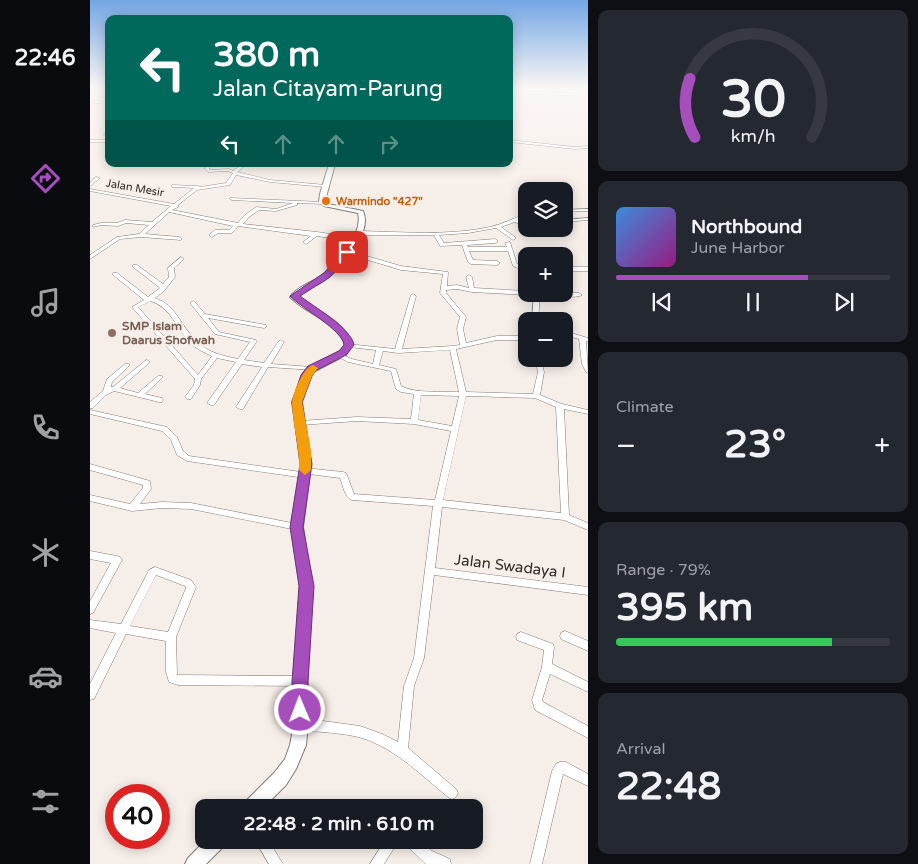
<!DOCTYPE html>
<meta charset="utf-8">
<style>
:root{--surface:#171b24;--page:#242831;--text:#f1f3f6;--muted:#9ea1a6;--line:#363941;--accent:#a54ebc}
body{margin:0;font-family:"Varela Round",sans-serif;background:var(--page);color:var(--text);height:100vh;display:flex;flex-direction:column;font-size:19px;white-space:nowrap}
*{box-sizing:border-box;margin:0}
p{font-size:16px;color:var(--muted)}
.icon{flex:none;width:28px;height:28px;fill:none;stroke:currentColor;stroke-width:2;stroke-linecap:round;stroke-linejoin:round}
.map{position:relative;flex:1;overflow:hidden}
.sheet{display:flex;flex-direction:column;gap:10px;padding:10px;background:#0d0f14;width:330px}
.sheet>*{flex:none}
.hud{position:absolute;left:15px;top:15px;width:408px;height:152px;border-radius:10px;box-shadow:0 2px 12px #0003;background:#00695c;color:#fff;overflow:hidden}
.fabs{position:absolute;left:428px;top:182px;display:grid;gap:10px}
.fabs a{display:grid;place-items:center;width:55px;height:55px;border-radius:10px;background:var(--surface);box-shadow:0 2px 12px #0003;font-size:25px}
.speed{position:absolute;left:15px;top:784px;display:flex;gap:10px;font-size:25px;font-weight:700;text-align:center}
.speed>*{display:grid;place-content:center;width:65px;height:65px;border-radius:50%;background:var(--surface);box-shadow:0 2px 12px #0003;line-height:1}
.speed .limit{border:8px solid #d22;background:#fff;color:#111}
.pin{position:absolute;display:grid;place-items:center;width:42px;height:42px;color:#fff;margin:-21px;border-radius:10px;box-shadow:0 2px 8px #0006}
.me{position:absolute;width:55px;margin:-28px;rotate:359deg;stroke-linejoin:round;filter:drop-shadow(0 0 4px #0008)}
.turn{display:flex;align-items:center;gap:18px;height:105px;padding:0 25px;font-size:22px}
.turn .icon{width:65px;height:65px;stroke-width:2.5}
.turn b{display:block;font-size:35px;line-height:42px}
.lanes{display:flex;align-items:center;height:48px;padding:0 25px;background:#0003;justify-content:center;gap:25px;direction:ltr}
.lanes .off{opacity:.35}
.big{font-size:38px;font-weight:800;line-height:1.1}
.sheet .card{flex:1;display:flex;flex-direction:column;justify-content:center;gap:8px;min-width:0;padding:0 18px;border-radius:10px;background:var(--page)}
.sheet .dial{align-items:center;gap:0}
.dial svg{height:130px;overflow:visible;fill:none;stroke:var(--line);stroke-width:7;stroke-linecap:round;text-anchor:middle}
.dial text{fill:var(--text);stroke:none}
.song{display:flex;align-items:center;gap:15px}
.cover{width:60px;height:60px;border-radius:8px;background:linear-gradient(135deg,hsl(210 70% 55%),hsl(310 70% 35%))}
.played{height:5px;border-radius:2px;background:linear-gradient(90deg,var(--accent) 70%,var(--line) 70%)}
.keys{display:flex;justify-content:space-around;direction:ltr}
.heat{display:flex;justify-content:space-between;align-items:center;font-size:28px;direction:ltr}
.charge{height:8px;border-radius:4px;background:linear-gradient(90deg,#34c759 79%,var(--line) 0)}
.trip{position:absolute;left:105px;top:799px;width:288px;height:50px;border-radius:10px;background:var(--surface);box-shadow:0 2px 12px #0003;font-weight:800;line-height:50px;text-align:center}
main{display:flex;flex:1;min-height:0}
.tabs{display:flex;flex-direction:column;width:90px;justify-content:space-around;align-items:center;background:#090b0e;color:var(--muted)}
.tabs .icon{width:35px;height:35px}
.tabs .selected{color:var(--accent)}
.tabs b{font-size:22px;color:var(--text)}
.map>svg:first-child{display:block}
</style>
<main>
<nav class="tabs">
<b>22:46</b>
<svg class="icon selected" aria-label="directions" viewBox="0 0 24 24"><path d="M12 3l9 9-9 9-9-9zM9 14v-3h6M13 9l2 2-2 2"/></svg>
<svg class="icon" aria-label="music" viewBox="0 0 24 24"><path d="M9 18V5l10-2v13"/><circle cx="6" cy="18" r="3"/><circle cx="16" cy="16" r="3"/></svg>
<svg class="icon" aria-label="phone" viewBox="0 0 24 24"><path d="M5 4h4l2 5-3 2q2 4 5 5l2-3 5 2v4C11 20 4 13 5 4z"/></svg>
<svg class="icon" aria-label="climate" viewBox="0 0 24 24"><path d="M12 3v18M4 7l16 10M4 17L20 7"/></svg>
<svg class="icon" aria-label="car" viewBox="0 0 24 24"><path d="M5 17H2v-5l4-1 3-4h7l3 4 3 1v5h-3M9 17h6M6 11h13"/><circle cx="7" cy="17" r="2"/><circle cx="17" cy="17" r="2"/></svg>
<svg class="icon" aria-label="filters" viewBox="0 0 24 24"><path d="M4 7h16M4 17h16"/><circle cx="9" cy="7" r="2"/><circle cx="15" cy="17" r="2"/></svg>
</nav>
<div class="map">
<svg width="498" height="864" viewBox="0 0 498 864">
<rect width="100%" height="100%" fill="#f6eee8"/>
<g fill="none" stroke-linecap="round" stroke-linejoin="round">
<!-- minor casing -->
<g stroke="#827b75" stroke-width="1">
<path id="minor" d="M419,91L498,94V96L419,93Z
M4,101L19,102V104L3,103Z
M18,130H19V138L14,135Z
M0,140H19V142H0Z
M419,140L485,147L498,146V148L485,149L419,142Z
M117,164H121L119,169L120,170L139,169L143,171L153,164H157L147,172L180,180L236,185L238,186L236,187L180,182L146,175L140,185L107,190L88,205V207L82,210L148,223L155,215L166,207L186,209L203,203L142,200L140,199V198L233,202L235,203V204L207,203V205L186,211L169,210L159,217L153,224L227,232L266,238L269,240L266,242L227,236L216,244L213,242L221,236L148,226L142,233H128L122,237L119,235L125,230H139L143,226L79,212L55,234L89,237L91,238V240L51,237L30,239L0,259V255L27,237L49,234L59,225L36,223L28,226L11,225L3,227V225L11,223H27L35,220L62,222L81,206L0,191V189L84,204L104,188L84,187H82V185L108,186L110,187L136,183L143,173L138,171L118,172L115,169Z
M6,177L10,178L0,186V183Z
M498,209V211L474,212V210Z
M436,214V217L429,220L436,224V227L425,222L411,227L425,237V239L423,240L406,228L378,233L349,235L354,243L405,239L408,241L405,243L377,245L378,247H417L415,243L420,242L427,264L436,267V271L423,266L418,251H379L383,260L407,261L410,263L407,265L381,264L378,262L372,245L350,246L344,235H270L267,233L270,231C313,232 358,236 400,227C413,224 424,218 436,214Z
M498,218V220L474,222V220Z
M438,229H443L447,232L443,233Z
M255,251H259L311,266L358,272L357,286L367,285L379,288L376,277L379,275L382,277L384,288L436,291V294H438L436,295L382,292L367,289L356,290V293L376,317L373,329L376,343L407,336H436V340H407L366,349L376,392L443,394L448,372L445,359H451L454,372L450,395L472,404L498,410V414L474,409L479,515L498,523V530L474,520L352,507L345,568L498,587V595L344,575L334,658L324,686L318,748L366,789L368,793L366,797L362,799L358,797C331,775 306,749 272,738C255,733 229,732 211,730L207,728L205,724L207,720L211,718L270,726L292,734L308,742L314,686L324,658L343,506L262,500C254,497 253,485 250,478L219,474L218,477L215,478L97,461L87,455L81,440L72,431L0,414V410L77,427L87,437L93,451L99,456L211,472L212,469L215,468L253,472L256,473L257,475L264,494L345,500L361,431L324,424L267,421L210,425L206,423L210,421L267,417L321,419L324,394L311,392L306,389L301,371L258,362L245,355L248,353L262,359L283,364L286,350L259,347L256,345L257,344L305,349L321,295L323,294L326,296L312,349L363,346L370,345L367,329L370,317L350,293L353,274L311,270L255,253ZM360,350L369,392C353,391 325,394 311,386L306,369L289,365L293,351L308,353ZM331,395L369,396L362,426L328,420ZM376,396L445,398L466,407L471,513L353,500Z
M91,257L94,259L84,268L85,277L74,291L65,298C86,305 91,326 105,340C116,352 133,356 148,359L160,342L125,334L100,303L103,301L105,302L115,314L176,325V327L174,328L118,318L129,332L166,340L167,341L154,360L174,363L189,341L191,340L194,342L181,364L222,367L224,368L225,369L224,370L178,367L153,409H150L146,407L172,367L152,364L124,405H121L117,403L146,362L127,358L111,379L110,385L101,399H97L95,397L104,385L105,379L42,307L54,300L22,274L23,273H27L58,297L70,288L43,267V265H47L73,284L79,277L78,268ZM61,301C82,308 87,330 101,344C107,349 115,353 122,356L108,375L48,307Z
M474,267H498V271H474Z
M474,292L489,293L492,295C487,298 473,297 468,294H474Z
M444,294H450L448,321H442Z
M474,331L498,338V342L496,341L498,373L496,372L492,364L489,339L474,335Z
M57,360L60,362L59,363L30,388L48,393L68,376H72L73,377L72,378L55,394L72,398L73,400L72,402H69L24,391L16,395L3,408H0V402L13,391L17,379L35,364H39L40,365L22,382L21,387H23L55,361Z
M0,464L60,481L61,489L50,504L72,502L101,503L207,524L210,525L211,527L210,529L207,530L101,509L72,508L42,511L0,501V495L40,504L53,488V485L0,470Z
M0,551L27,556L30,557L32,560L3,613L0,614V601L21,563L0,559Z
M65,567L101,580L106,587L86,637L87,675L210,676L214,677L215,681L214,685L210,686L88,685L79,682L76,672V641L36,634L4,699L0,700V684L26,633L0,628V620L31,624L59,570ZM66,575L95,586L96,588L78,632L40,626Z
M475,631L498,641V651L471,639L470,636L471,633Z
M431,632L463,644L464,647L462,664L498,682V692L460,674L452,700L453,702L498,726V738L445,710L442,700L452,667L454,650L427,640L426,637L427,634Z
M470,762H476L498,774V786L473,774L452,864H440L462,771L466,764Z
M165,840H178L193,864H179Z
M295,840H309L294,864H280Z
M313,840H329L342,851L360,859L361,864H336L315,844Z"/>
</g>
<!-- tertiary casing -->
<g stroke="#827b75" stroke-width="2">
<path id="tertiary" d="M239,164H245L235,201L238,204L273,211C283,232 252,268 235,280C227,286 216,289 208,297C227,310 255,322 263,345L256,355L225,371L221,376L212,402L221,464L213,527L222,586L217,681L218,724L216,745L206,769L196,785L173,808H153L155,802L184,773L195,759L200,745L204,724L203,681L210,586L201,527L211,464L202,402L212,375L219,367L250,351L255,345C247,321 216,314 200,297C207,287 219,284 229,277C245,267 274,234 268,213L234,206L229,202L230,194Z
M116,840H136L134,846L116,864H95L98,858Z"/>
</g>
<!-- minor -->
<use href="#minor" fill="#fff" fill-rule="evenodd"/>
<!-- tertiary -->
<use href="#tertiary" fill="#fff" fill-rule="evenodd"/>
</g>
<!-- sky -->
<linearGradient id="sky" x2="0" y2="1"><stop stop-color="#72a6e4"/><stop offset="0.42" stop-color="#fbf7f5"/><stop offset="1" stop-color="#fbf7f5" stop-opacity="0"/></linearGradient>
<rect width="498" height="210" fill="url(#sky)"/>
<!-- route -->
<path fill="#a54ebc" stroke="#6b337a" d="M254,250L261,252L240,277L210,296C223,306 262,329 264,345L256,355L225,371L222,376L212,402L222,464L213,527L224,586L218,682L219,710L216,716L210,718L205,716L202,710V682L209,586L200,527L210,464L202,402L211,375L218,366L249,351L254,345C253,330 211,308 200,296L234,273Z"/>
<!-- slow -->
<path fill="#f59e0b" d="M223,365L228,368L222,376L212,402L221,451V470L215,475L209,470C210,448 203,427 202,404C202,394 213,368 223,365Z"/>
<!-- markers -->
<circle fill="#e8710a" stroke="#f6eee8" stroke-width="2" cx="236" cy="201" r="5"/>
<circle fill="#8d6e63" stroke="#f6eee8" stroke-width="2" cx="22" cy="333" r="5"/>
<g text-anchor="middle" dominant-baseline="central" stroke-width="4.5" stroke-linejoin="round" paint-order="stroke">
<!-- far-street labels -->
<g font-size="11" fill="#2d2a28" stroke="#f6eee8">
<text transform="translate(45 188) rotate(10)">Jalan Mesir</text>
</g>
<!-- far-food labels -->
<g font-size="11" font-weight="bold" fill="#c56008" stroke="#f6eee8" text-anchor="start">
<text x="246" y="201">Warmindo "427"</text>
</g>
<!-- education labels -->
<g font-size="12" font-weight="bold" fill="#785e54" stroke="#f6eee8" text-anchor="start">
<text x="32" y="326">SMP Islam<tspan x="32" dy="14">Daarus Shofwah</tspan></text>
</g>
<!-- near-street labels -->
<g font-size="15" fill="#2d2a28" stroke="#f6eee8">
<text transform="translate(420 566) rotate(7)">Jalan Swadaya I</text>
</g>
</g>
</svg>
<div class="fabs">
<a><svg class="icon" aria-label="layers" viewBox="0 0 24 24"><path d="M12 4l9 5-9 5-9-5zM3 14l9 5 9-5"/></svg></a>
<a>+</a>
<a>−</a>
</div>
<div class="speed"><div class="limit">40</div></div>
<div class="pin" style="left:257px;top:252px;background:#d93025"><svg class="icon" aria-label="arrive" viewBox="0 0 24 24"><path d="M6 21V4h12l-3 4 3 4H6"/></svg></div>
<svg class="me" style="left:210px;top:710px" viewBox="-20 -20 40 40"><circle r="17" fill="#a54ebc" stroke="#fff" stroke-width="3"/><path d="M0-11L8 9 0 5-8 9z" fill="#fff"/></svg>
<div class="trip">22:48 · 2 min · 610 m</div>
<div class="hud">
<div class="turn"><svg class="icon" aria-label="left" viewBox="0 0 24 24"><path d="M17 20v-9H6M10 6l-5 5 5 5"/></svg><div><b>380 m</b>Jalan Citayam-Parung</div></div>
<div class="lanes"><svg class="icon" aria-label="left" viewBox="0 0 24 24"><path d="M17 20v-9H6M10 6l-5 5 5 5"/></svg><svg class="icon off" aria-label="ahead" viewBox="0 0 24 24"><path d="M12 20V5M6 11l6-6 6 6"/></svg><svg class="icon off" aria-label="ahead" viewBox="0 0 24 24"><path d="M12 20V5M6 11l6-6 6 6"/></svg><svg class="icon off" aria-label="right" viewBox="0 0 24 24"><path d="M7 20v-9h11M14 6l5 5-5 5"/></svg></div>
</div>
</div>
<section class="sheet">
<div class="card dial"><svg viewBox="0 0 100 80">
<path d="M14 69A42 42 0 1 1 86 69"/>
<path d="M14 69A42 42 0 0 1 11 33" stroke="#a54ebc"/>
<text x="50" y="56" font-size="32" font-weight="700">30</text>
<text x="50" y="72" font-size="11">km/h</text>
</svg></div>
<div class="card">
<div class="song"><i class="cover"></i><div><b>Northbound</b><p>June Harbor</p></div></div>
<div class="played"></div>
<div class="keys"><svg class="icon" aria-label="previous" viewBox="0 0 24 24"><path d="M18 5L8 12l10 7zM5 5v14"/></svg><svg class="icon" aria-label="pause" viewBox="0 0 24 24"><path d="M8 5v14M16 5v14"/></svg><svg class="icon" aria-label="next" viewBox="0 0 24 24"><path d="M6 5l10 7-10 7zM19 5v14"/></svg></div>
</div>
<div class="card"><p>Climate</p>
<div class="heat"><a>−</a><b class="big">23°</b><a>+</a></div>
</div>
<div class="card"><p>Range · 79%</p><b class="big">395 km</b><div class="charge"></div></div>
<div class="card"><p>Arrival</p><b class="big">22:48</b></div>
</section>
</main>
